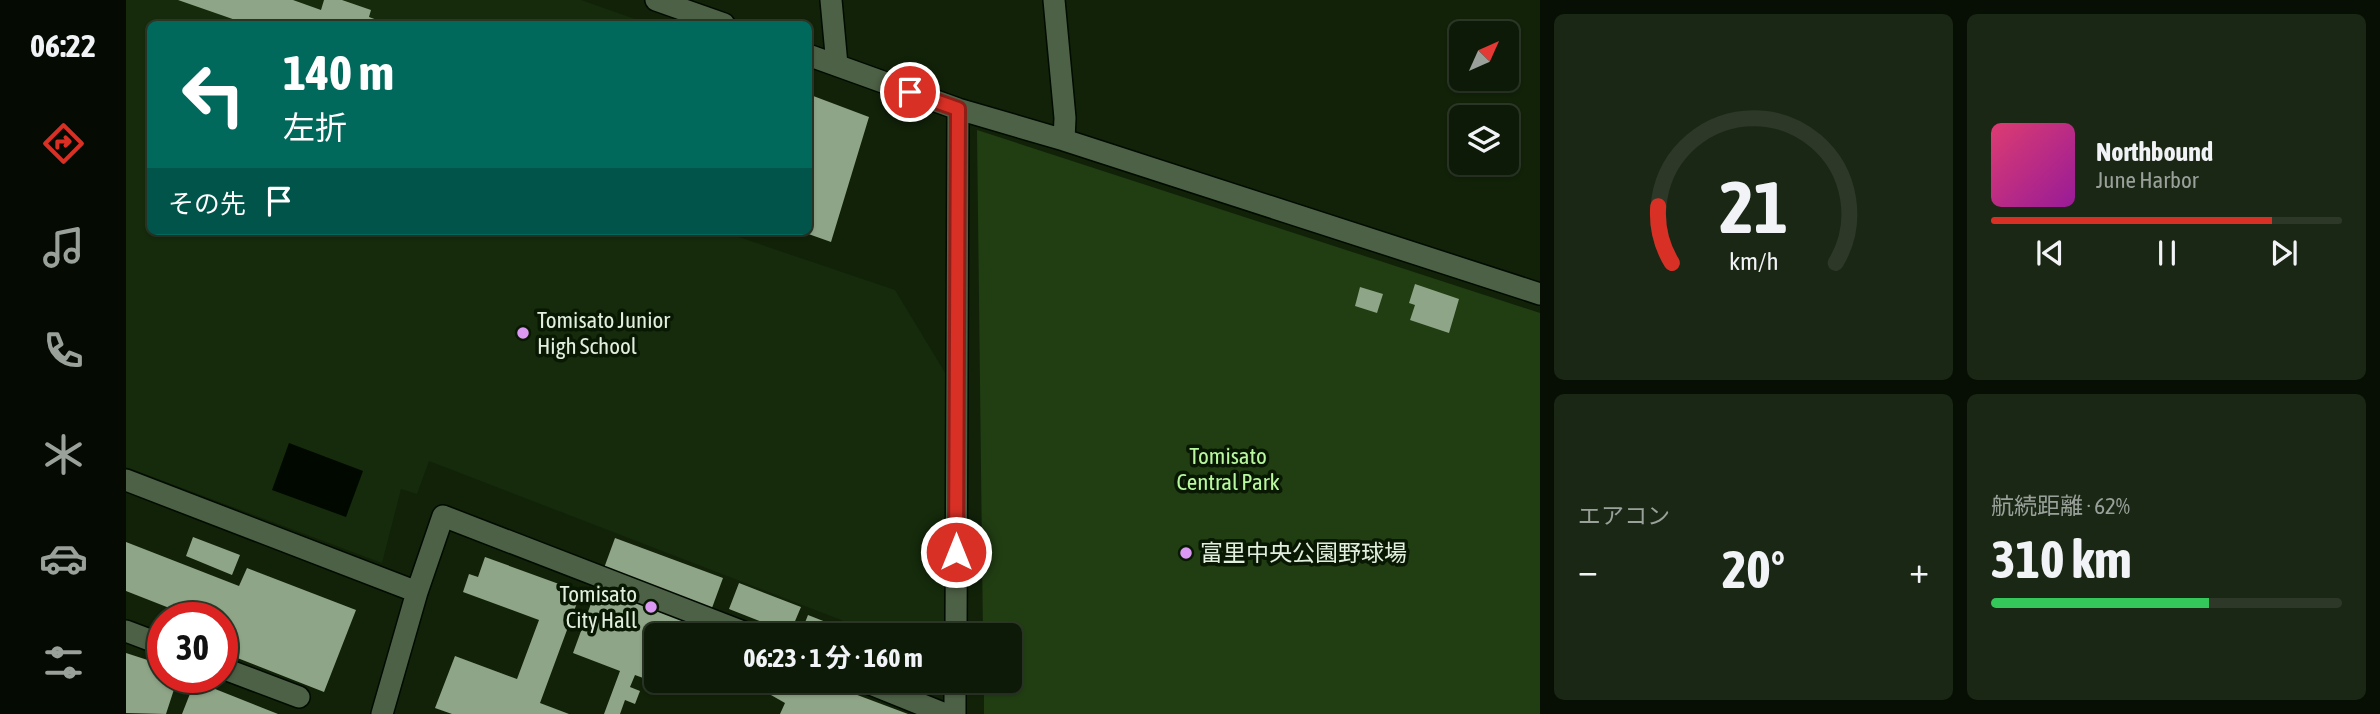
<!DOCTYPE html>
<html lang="ja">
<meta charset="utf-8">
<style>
:root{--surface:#0d1a07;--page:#1b2715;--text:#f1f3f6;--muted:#9aa19b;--line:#2d3828;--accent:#d93025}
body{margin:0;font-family:"Asap Condensed","Noto Sans JP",sans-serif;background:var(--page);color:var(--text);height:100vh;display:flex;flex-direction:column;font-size:26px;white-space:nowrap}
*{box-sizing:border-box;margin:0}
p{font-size:23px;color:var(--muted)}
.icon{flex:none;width:38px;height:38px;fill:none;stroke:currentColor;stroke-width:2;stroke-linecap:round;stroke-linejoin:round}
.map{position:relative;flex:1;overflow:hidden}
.drawer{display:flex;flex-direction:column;gap:14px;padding:14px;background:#070e04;width:840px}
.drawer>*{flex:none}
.guide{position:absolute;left:21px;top:21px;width:665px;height:214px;border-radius:10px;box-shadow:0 2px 5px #0004,0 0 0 2px var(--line);background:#00695c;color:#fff;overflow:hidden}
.needle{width:46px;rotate:45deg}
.tools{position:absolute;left:1323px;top:21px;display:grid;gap:14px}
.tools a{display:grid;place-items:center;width:70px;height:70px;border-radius:10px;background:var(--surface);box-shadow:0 2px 5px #0004,0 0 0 2px var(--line);font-size:35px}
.speed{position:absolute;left:21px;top:602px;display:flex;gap:14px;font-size:35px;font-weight:700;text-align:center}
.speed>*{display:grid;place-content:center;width:91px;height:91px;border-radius:50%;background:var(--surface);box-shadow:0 2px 5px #0004,0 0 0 2px var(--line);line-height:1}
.speed .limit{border:10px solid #d22;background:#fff;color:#111}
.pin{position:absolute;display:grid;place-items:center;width:60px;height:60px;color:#fff;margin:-30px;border:4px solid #fff;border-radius:50%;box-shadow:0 2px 7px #0007}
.me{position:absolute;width:77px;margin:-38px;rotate:0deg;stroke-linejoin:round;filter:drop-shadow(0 0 5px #0008)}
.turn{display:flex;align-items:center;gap:24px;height:147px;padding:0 21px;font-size:32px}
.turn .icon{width:91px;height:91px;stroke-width:2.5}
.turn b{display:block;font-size:49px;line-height:60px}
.then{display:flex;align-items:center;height:66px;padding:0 21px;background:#0003;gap:14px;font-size:26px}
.big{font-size:52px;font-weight:700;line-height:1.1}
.drawer .widget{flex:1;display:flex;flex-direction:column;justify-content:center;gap:10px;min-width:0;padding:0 24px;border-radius:10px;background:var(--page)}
.drawer .dial{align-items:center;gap:0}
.dial svg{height:182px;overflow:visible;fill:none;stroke:var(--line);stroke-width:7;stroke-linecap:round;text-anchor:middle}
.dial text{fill:var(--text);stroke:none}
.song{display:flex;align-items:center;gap:21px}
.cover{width:84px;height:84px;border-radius:10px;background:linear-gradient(135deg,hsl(340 70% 55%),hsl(300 70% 35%))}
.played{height:7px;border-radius:4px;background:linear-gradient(90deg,var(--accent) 80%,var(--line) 80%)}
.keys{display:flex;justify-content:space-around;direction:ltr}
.heat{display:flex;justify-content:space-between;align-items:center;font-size:38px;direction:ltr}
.charge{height:10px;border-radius:5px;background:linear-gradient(90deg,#34c759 62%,var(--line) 0)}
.drawer .tiles{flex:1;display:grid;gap:14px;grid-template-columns:repeat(2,1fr)}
.trip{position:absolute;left:518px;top:623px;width:378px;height:70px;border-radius:10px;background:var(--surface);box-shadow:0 2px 5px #0004,0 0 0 2px var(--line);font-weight:700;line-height:70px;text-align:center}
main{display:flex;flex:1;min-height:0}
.dock{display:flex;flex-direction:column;width:126px;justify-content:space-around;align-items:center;background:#050a03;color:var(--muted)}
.dock .icon{width:49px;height:49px}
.dock .active{color:var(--accent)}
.dock b{font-size:32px;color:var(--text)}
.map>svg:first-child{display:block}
</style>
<main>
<nav class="dock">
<b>06:22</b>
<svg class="icon active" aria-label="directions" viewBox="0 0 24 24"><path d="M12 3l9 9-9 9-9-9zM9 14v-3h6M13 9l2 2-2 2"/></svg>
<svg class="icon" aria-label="music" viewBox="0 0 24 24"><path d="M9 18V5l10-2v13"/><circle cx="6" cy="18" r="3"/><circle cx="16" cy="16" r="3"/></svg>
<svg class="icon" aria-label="phone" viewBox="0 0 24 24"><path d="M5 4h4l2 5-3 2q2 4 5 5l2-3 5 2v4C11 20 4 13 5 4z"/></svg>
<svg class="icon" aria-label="climate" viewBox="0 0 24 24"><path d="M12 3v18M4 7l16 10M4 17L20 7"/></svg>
<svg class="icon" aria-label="car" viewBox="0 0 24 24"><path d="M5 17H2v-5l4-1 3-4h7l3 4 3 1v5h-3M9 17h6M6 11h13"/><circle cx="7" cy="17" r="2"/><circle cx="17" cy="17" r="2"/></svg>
<svg class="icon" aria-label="filters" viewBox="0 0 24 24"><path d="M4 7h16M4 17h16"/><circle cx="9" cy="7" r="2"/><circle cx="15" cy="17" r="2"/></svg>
</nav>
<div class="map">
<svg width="1414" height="714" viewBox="0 0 1414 714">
<rect width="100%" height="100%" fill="#112209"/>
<!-- built -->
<path fill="#152b0b" d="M0,0H455L523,24H24V231H595L769,290L821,376L824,635H754L303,461L291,494L275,489L256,563L0,467Z"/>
<!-- green -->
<path fill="#213e13" d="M851,130L1414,313V714H858V681H884V635H857Z"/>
<!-- water -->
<path fill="#000800" d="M163,443L237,471L220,517L146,490Z"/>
<!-- building -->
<path fill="#8fa587" d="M52,0H167L195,10L198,0H216L245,10L243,17L262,24H121Z
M682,94L743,117L705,242L674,231H682Z
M1289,284L1333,299L1323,333L1284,320L1289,305L1283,303Z
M1234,287L1257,294L1251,313L1229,306Z
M67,537L114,555L106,575L60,556Z
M489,538L597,578L576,635H530V681H559L555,692L509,675L504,687L514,691L509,704L499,700L494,714H478L494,671L447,653Z
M0,542L113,586L121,568L230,610L198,692L96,652V618H49L51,611L0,591Z
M359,557L455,592L414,703L443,714H326L309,708L329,656L391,679L413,620L337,592L343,574L352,577Z
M613,583L675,607L664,633L603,609Z
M682,615L733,635H674Z
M0,653L37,665V677H52L40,714L0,713Z
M69,681L152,714H56Z
M641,681H694L782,714H654L659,703L638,691Z"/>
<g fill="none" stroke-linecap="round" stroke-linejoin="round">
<!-- minor casing -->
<g stroke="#010b00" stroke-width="24">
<path id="minor" d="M530,0L598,24
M705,0L711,65
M928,0L939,118L938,140
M682,55L832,109L938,140L1414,294
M0,480L291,592L317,516L625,635
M0,631L37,645
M830,635L832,109
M96,668L173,697
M737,681L819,714
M256,714L291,592
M829,714V681"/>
</g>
<!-- minor -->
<use href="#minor" stroke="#4d6146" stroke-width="21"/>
</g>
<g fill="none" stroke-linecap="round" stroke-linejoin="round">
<!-- route casing -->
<g stroke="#8d1f18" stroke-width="18">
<path id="route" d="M784,92L832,109L830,552"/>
</g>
<!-- route -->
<use href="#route" stroke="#d93025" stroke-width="12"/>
</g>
<!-- markers -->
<g fill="#dc99f4" stroke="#081802" stroke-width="2.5">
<circle cx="397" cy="333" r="7"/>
<circle cx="1060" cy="553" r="7"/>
<circle cx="525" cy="607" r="7"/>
</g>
<g text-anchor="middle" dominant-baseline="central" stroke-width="7" stroke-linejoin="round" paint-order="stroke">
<!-- poi labels -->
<g font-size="23" fill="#e2eede" stroke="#081802" text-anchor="start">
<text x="411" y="320">Tomisato Junior<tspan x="411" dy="26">High School</tspan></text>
<text x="1074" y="553">富里中央公園野球場</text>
<text x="511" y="594" text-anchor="end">Tomisato<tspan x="511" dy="26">City Hall</tspan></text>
</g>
<!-- park labels -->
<g font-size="23" fill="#baf8a0" stroke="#081802">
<text x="1102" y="456">Tomisato<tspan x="1102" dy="26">Central Park</tspan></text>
</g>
</g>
</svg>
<div class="tools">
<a><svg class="needle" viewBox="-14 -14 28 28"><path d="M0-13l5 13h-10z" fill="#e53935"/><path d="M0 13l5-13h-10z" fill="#9aa19b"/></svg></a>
<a><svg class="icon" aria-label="layers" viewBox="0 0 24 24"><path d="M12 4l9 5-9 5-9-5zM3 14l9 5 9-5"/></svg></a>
</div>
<div class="speed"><div class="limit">30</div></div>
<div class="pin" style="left:784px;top:92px;background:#d93025"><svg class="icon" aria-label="arrive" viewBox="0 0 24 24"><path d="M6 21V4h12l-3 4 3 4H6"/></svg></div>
<svg class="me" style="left:830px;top:552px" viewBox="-20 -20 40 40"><circle r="17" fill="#d93025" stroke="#fff" stroke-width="3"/><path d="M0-11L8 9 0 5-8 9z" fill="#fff"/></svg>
<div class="trip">06:23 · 1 分 · 160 m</div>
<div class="guide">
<div class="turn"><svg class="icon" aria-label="left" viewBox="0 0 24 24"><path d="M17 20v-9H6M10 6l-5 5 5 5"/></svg><div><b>140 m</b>左折</div></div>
<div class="then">その先<svg class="icon" aria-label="arrive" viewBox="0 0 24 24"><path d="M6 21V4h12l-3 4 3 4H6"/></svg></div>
</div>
</div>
<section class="drawer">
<div class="tiles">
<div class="widget dial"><svg viewBox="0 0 100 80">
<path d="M14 69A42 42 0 1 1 86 69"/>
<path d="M14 69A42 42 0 0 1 8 44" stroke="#d93025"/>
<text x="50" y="56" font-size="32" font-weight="700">21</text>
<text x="50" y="72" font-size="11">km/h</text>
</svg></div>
<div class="widget">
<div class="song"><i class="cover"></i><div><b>Northbound</b><p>June Harbor</p></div></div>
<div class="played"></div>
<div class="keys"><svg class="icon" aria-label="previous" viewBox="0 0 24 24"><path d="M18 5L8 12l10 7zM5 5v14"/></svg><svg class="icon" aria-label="pause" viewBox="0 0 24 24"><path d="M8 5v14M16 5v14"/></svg><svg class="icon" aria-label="next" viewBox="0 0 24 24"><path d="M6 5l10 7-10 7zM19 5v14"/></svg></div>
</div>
<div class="widget"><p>エアコン</p>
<div class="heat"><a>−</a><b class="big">20°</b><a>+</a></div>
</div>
<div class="widget"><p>航続距離 · 62%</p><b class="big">310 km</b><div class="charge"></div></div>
</div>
</section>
</main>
